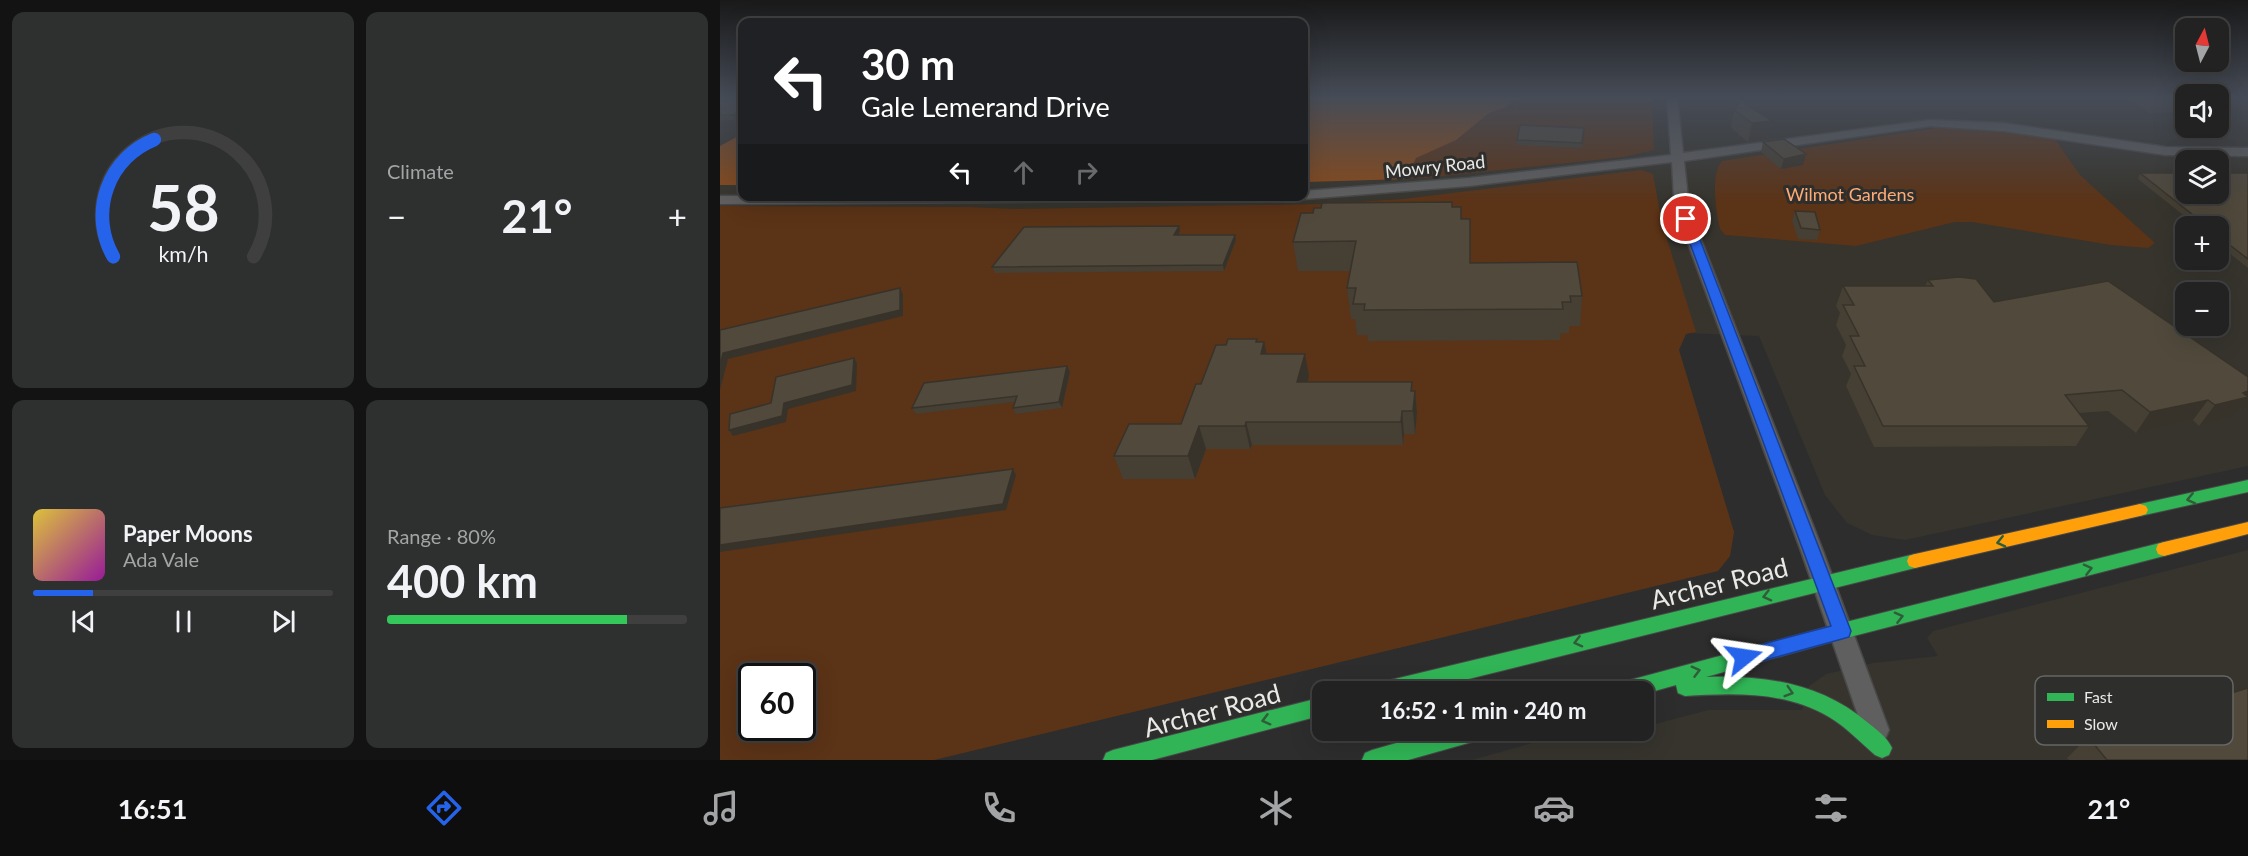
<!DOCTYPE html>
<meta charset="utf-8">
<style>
:root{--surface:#222;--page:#2e2f2f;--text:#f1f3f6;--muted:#a2a4a5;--line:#3f3f40;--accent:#2563eb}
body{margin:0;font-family:Lato,sans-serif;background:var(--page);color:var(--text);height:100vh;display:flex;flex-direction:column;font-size:22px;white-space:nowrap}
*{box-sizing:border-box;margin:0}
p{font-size:20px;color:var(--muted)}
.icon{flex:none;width:33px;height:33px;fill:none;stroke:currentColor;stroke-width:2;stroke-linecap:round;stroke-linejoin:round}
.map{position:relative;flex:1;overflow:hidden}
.side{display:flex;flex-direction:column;gap:12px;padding:12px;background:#131313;width:720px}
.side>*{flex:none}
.top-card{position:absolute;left:18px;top:18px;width:570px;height:183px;border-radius:12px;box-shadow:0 6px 24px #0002,0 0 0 2px var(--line);background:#202124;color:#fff;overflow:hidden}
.needle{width:39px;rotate:7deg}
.tools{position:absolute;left:1455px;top:18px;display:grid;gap:12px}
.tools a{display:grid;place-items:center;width:54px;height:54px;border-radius:12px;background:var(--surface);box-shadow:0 6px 24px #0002,0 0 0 2px var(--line);font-size:30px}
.speed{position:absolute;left:18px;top:663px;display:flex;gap:12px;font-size:30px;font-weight:700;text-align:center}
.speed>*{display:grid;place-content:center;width:78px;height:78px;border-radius:50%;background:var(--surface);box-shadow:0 6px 24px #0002,0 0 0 2px var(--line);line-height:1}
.speed .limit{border:3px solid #111;border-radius:9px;background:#fff;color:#111}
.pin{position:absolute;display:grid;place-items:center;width:51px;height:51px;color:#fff;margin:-26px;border:3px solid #fff;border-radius:50%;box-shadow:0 2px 6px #0007}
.me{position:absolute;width:66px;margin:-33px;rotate:75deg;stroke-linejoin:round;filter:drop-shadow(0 0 4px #0008)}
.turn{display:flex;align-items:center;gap:21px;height:126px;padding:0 24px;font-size:27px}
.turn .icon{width:78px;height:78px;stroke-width:2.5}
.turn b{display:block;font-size:42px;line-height:51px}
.lanes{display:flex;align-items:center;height:57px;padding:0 24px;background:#0003;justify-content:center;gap:30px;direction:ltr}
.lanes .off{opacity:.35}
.big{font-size:45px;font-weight:700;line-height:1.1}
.side .tile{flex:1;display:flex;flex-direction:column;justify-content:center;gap:9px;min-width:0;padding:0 21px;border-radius:12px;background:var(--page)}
.side .dial{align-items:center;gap:0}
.dial svg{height:156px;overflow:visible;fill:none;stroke:var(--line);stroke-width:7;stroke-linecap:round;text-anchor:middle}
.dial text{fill:var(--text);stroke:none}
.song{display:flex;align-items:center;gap:18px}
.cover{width:72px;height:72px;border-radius:9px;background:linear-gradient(135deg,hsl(50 70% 55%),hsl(300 70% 35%))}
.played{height:6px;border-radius:3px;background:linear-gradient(90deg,var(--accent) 20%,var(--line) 20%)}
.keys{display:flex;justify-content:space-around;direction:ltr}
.heat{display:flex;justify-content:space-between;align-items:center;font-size:33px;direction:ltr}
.charge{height:9px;border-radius:4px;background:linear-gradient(90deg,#34c759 80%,var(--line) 0)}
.side .tiles{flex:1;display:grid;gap:12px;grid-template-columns:repeat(2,1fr)}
.trip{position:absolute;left:592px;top:681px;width:342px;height:60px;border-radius:12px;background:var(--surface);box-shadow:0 6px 24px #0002,0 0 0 2px var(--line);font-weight:700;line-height:60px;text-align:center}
.tabs{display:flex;height:96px;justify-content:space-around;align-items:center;background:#0e0e0e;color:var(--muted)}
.tabs .icon{width:42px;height:42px}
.tabs .on{color:var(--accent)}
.tabs b{font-size:27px;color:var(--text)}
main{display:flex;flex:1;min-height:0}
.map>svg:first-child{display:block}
</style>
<main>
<section class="side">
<div class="tiles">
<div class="tile dial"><svg viewBox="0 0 100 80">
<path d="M14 69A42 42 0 1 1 86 69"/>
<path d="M14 69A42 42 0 0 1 35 9" stroke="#2563eb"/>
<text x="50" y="56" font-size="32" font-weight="700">58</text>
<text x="50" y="72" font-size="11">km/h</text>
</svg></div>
<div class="tile"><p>Climate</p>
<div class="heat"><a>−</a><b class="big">21°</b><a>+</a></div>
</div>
<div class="tile">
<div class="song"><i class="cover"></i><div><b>Paper Moons</b><p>Ada Vale</p></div></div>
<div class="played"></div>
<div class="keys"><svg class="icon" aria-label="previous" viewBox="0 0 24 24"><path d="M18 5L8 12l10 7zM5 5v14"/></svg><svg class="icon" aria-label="pause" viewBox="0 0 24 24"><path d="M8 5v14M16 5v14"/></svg><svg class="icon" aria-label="next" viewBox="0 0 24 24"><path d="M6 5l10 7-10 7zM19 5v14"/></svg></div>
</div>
<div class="tile"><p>Range · 80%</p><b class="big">400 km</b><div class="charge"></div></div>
</div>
</section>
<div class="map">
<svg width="1528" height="760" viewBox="0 0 1528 760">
<rect width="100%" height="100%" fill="#2d2d2d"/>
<!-- built -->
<path fill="#36342d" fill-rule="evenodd" d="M0,96H22V196H584V96H1465L1466,128H1498L1499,96H1528V466L1185,540L1152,535L1127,523L1105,495L1039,336L966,333L959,350L1014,532L1010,556L998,571L214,760H0ZM1466,160H1498V194H1466ZM1466,226H1498V260H1466ZM1466,292H1498V326H1466ZM32,676H82V728H32Z
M1528,550V760H752L840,735L924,730V727L988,710H1082L1089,686L1106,674L1153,663L1218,656L1207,638L1213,631Z"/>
<!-- green -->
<path fill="#5b3317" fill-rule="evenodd" d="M584,96H806V98L812,99L813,96H932L934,150L904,157L704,178L584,182Z
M1215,128L1266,129L1335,139L1360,175L1435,243L1428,248L1391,245L1252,222H1235L1136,246L1005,235L1000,229C996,213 990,173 1002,161Z
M921,170L933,174L942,223L976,332L966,334L959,350L1014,532L1010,556L998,571L214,760H0V206L248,207L296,209L604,204L683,199ZM32,676H82V728H32Z"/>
<!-- forest -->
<path fill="#8a4a19" d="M584,96H806L805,98L794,100L786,107L769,113L736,140L696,158L686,179L584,182Z
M22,134V185H0V146Z"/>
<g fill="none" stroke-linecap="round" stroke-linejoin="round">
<!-- street casing -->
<g stroke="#484848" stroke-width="3">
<path id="street" d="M947,96H957L963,153L1210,120L1284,123L1446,147L1528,148V156L1446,155L1284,131L1210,126L964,161L968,198L973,219L1103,551L1169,730L1165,739L1156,743L1147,739L1143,730L1081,551L959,219L954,198L952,162L749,186L584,199L578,196H584V191L749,178L951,155Z
M0,196H541L535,200L0,204Z"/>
</g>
<!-- fast casing -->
<g stroke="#484848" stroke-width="2">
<path id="fast" d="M1528,480V492L1420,516L1414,514L1412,510L1414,506L1420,504Z
M1444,542L1450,544L1452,549L1450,554L1444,556L1122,639L986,677C1045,675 1101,683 1147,722C1156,729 1167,737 1172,748L1169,755L1162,758L1155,755C1140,742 1126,727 1109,717C1065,691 1014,693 965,696L958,693L956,685L924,694V692H890L892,686L899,683L1122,623Z
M1195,554L1201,556L1203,561L1201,566L1195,568L696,692H649L651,686L658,683Z
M603,697V715L432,760H383L386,753L393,750Z
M722,730H769L766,737L759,740L688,760H642L645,753L652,750Z"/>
</g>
<!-- slow casing -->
<g stroke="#484848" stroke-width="2">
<path id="slow" d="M1420,504L1426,506L1428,510L1426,514L1420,516L1195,568L1189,566L1187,561L1189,556L1195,554Z
M1528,522V534L1444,556L1438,554L1436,549L1438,544L1444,542Z"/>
</g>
<!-- street -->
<use href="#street" fill="#5f5f5f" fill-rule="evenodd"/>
<!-- fast -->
<use href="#fast" fill="#30b455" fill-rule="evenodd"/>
<!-- slow -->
<use href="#slow" fill="#ff9f0a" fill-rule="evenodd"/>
</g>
<!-- wall -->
<path fill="#453f34" d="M0,96H22V116L15,120H0Z
M988,96H1035L990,98Z
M1404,96H1466V112L1430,113Z
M1014,110L1052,121L1047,139L1028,142L1011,128Z
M864,128L862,148L797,145V140Z
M1043,142L1083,165L1061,169L1041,152Z
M1420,173H1528V268L1498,244V226H1477L1418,179Z
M732,207H741V219L750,263L862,296L860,326H849V333H841L840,340L648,341L647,335H637L635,319H631L627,288L631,271H578L573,242Z
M1075,211L1100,230L1097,240L1078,239L1072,221Z
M459,226L460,231L459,235L516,240L504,271L275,273L272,267Z
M1208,280L1274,302L1528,377V408L1518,410L1512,417L1479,426L1473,420L1416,433L1388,411L1360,413L1369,426L1356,446L1154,447L1126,386L1131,374L1122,356L1126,345L1116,325L1120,313L1116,306L1123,286H1205Z
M537,342H544L546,354L589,376L588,382H692V391H695L697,413L695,434H684L683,445H532L530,449H486L475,479H403L394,456L461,424L481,384Z
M347,366L350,372L342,408L296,414L293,408L294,402L196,414L192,408Z
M1368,737L1528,760H1349L1347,758Z"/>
<!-- shaded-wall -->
<path fill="#38332a" d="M22,109V116L15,120L12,115Z
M1052,121L1047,139L1028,142L1032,123Z
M1086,154L1083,165L1061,169L1064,159Z
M459,226L460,231L456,240L454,235Z
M515,235L516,240L504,271L503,265Z
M180,288L183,294V316L8,359L0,390V366L3,353Z
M544,342L549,364L541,354Z
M585,354L589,376L582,405L577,382Z
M134,358L137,363L136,391L68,409L66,422L13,436L9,430Z
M347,366L350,372L342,408L339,402Z
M695,391L697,413L695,434L693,411Z
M1528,391V408L1518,410L1512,417L1479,426L1495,405L1523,393Z
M1488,400L1473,420L1416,433L1430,412Z
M682,411L684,434L683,445L681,422Z
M526,422L532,445L530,449L525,426Z
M479,426L486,449L475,479L468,456Z
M293,469L296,475L286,510L0,552V545Z"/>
<!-- building -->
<path fill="#50493c" stroke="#38332a" stroke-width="1.5" d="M0,96H22V109L12,115H0Z
M1433,96H1466V98L1438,99Z
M1021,101L1052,121L1032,123L1014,110Z
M800,125L864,128L862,143L797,140Z
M1064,139L1086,154L1064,159L1043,142Z
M1420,173H1466V194H1498V173H1528V259L1498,236V226H1487Z
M732,202V207H741V219H750V263L857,262L862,296H850L851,302H842L843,309L644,310L645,304H633L636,288H627L636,241L573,242L581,213H593L594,208H601L602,203Z
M1075,211L1095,212L1100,230L1081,228Z
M459,226L454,235H515L503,265L272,267L304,227Z
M1239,277L1256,279L1274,302L1388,281L1528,377V391L1523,393L1528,397L1495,405L1488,400L1430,412L1402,390L1345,395L1369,426H1163L1134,366H1145L1130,336H1139L1123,305H1134L1123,286H1213L1208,280Z
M180,288V310L3,353L0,366V330Z
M508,339H537L536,342H544L541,354H585L577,382H692L691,391H695L693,411H682L681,422H526L525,426H479L468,456H394L409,424H461L476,384H481L496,345H506Z
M134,358L132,385L64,403L62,416L9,430L10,414L51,403L56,377Z
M347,366L339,402L293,408L297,396L192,408L204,383Z
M293,469L283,504L0,545V508Z
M1528,688V760H1387L1368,737Z"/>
<!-- one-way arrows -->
<defs><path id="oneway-chevron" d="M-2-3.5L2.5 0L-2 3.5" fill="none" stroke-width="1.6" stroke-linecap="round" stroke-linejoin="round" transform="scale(1.5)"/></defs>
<g stroke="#2f5d3a">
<use href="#oneway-chevron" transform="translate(1471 499) rotate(167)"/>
<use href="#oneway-chevron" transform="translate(1281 542) rotate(167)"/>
<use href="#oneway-chevron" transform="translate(1368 569) rotate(-14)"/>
<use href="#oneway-chevron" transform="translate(1047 596) rotate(166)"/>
<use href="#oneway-chevron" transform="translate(1179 617) rotate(-14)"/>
<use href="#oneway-chevron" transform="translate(858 642) rotate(166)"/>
<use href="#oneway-chevron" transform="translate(976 671) rotate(-15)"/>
<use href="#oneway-chevron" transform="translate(1069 692) rotate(17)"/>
<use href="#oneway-chevron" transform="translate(546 720) rotate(165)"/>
</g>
<!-- sky -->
<linearGradient id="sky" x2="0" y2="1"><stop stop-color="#191919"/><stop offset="0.48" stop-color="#464c57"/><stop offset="1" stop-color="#464c57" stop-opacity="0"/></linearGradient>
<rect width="1528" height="202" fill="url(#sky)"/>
<!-- route -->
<path fill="#2563eb" stroke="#184099" stroke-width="1.5" d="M966,215L972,219L1131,631L1129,637L1122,639L1024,666L1017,663L1014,657L1017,651L1111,626L961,219Z"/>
<g text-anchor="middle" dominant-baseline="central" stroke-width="6" stroke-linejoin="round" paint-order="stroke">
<!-- far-street labels -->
<g font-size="18" fill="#e9e9e7" stroke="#2e2e2c">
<text transform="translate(715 166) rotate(-6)">Mowry Road</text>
</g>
<!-- far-park labels -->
<g font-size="18" fill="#feab76" stroke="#2e2e2c">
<text x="1130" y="194">Wilmot Gardens</text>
</g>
<!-- near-street labels -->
<g font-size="26" fill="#e9e9e7" stroke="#2e2e2c">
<text transform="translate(999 583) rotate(-14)">Archer Road</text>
<text transform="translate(492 710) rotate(-15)">Archer Road</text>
</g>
</g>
<!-- legend -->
<rect x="1315" y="676" width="198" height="69" rx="9" fill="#2e2e2c" stroke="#666664" stroke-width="1.5"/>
<rect x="1327" y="693" width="27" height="8" fill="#30b455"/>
<rect x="1327" y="720" width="27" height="8" fill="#ff9f0a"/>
<g font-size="16" fill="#e9e9e7">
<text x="1364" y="703">Fast</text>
<text x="1364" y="730">Slow</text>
</g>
</svg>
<div class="tools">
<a><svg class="needle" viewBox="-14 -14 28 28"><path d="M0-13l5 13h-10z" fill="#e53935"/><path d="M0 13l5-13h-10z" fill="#a2a4a5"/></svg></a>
<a><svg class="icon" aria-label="sound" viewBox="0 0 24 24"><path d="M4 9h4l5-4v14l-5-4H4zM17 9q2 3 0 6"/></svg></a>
<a><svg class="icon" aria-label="layers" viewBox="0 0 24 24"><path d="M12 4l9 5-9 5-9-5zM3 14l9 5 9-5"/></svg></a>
<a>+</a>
<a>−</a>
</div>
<div class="speed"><div class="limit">60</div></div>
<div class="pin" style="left:966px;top:219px;background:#d93025"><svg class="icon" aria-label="arrive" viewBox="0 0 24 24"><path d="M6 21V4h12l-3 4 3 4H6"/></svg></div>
<svg class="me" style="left:1024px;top:657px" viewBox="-20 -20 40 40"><path d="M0-17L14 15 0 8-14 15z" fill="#2563eb" stroke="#fff" stroke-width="4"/></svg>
<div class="trip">16:52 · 1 min · 240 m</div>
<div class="top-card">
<div class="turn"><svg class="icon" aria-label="left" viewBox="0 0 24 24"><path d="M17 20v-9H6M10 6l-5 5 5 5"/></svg><div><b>30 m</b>Gale Lemerand Drive</div></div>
<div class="lanes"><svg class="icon" aria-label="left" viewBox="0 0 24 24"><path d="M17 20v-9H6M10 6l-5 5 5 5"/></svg><svg class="icon off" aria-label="ahead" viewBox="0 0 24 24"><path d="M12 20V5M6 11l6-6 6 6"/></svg><svg class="icon off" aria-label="right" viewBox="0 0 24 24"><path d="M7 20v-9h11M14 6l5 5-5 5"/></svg></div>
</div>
</div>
</main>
<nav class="tabs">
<b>16:51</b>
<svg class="icon on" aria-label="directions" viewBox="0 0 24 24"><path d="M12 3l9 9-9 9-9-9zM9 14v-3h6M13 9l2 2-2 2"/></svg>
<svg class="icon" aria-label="music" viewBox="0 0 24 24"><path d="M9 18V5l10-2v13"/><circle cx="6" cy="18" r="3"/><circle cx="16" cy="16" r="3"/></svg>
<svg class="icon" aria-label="phone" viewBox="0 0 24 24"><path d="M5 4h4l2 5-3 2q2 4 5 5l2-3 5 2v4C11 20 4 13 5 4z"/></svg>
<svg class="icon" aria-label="climate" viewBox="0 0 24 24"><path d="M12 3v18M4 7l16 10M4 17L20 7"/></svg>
<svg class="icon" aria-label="car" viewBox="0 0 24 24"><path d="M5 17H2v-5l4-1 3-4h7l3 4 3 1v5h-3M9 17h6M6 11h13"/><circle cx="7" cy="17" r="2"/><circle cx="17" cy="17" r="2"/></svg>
<svg class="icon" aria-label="filters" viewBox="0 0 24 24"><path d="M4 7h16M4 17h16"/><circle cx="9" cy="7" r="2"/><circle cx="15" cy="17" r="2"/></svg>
<b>21°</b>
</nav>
